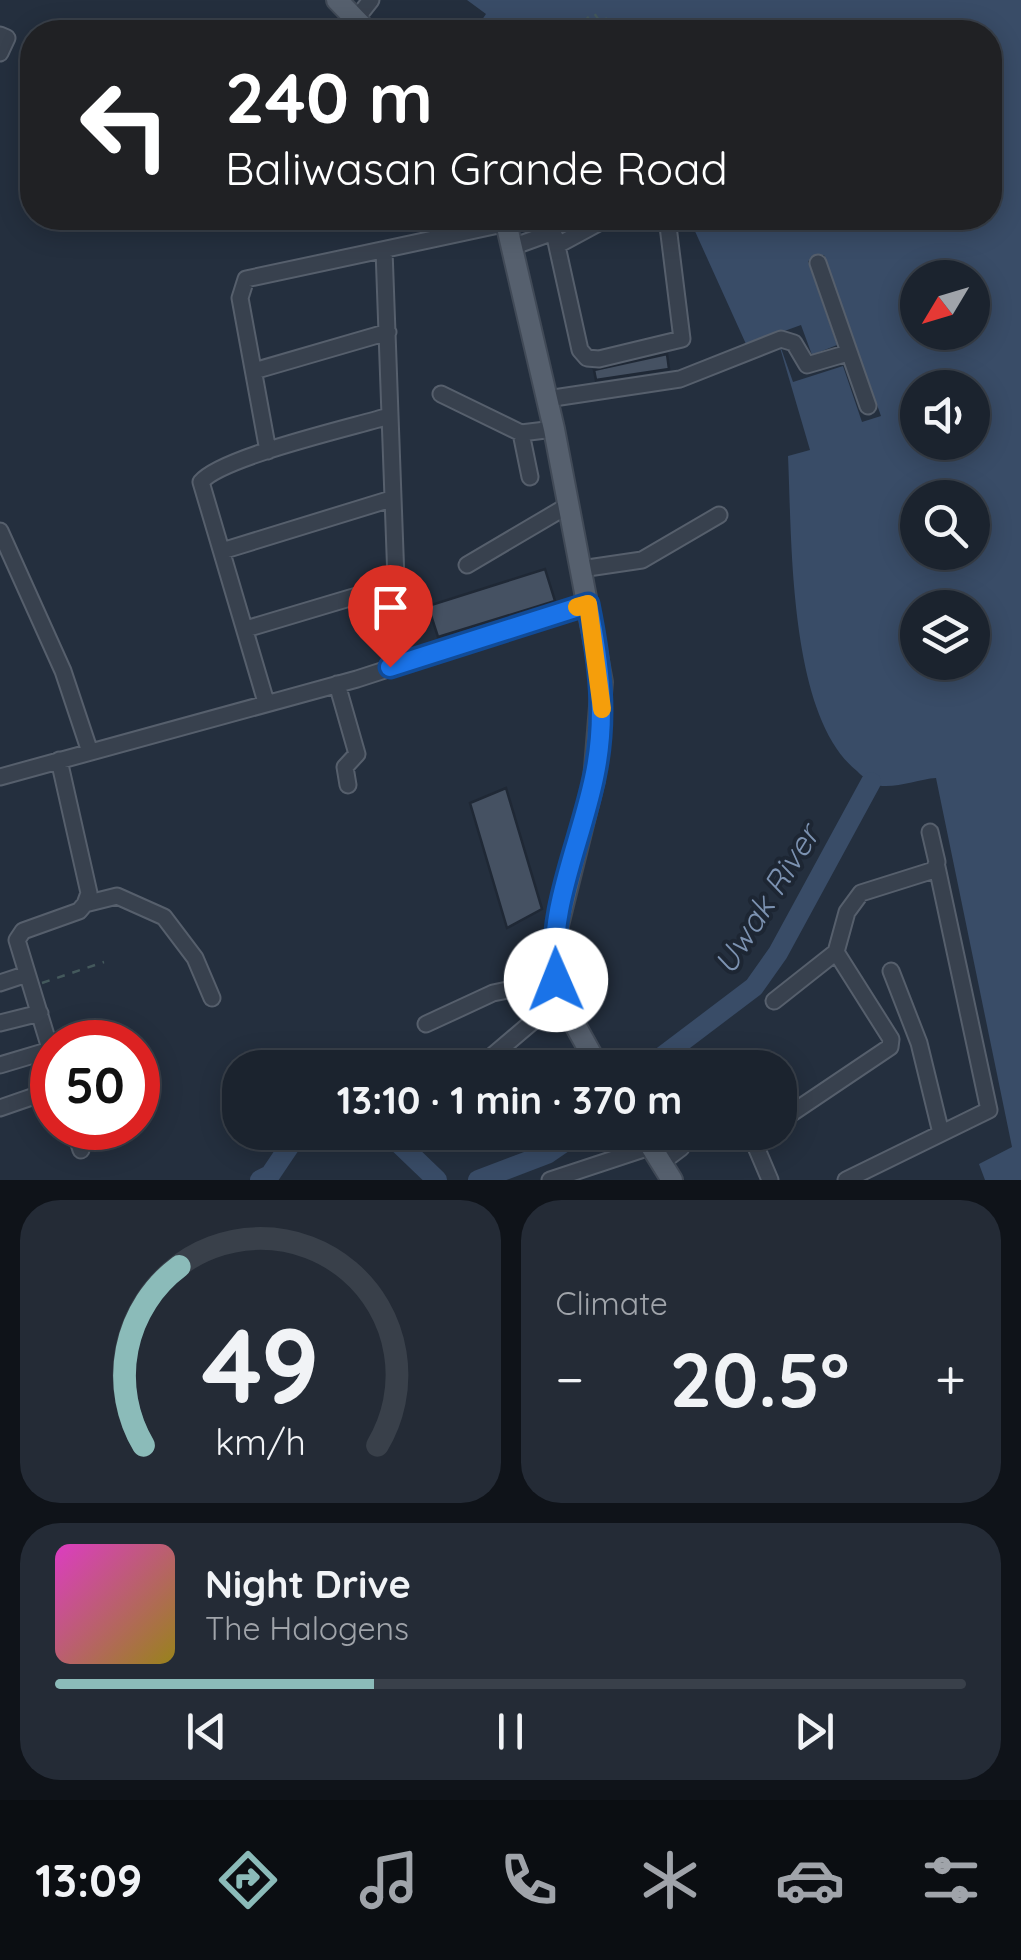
<!DOCTYPE html>
<meta charset="utf-8">
<style>
:root{--surface:#1b232e;--page:#242b36;--text:#f1f3f6;--muted:#a0a4aa;--line:#39404a;--accent:#8bbbb9}
body{margin:0;font-family:Quicksand,sans-serif;background:var(--page);color:var(--text);height:100vh;display:flex;flex-direction:column;font-size:38px;white-space:nowrap}
*{box-sizing:border-box;margin:0}
p{font-size:32px;color:var(--muted)}
.icon{flex:none;width:55px;height:55px;fill:none;stroke:currentColor;stroke-width:2;stroke-linecap:round;stroke-linejoin:round}
.map{position:relative;height:1180px;overflow:hidden}
.details{display:flex;flex-direction:column;gap:20px;padding:20px;background:#0f1319;flex:1}
.details>*{flex:none}
.hud{position:absolute;left:20px;top:20px;width:982px;height:210px;border-radius:40px;box-shadow:0 5px 25px #0003,0 0 0 2px var(--line);background:#202124;color:#fff;overflow:hidden}
.needle{width:65px;rotate:232deg}
.buttons{position:absolute;left:900px;top:260px;display:grid;gap:20px}
.buttons a{display:grid;place-items:center;width:90px;height:90px;border-radius:50%;background:var(--surface);box-shadow:0 5px 25px #0003,0 0 0 2px var(--line);font-size:50px}
.speed{position:absolute;left:30px;top:1020px;display:flex;gap:20px;font-size:50px;font-weight:700;text-align:center}
.speed>*{display:grid;place-content:center;width:130px;height:130px;border-radius:50%;background:var(--surface);box-shadow:0 5px 25px #0003,0 0 0 2px var(--line);line-height:1}
.speed .limit{border:15px solid #d22;background:#fff;color:#111}
.pin{position:absolute;display:grid;place-items:center;width:85px;height:85px;color:#fff;margin:-102px -42px;border-radius:50% 50% 50% 0;rotate:-45deg;box-shadow:0 0 10px #0007}
.pin .icon{rotate:45deg}
.me{position:absolute;width:110px;margin:-55px;rotate:359deg;stroke-linejoin:round;filter:drop-shadow(0 0 8px #0008)}
.turn{display:flex;align-items:center;gap:35px;height:210px;padding:0 40px;font-size:45px}
.turn .icon{width:130px;height:130px;stroke-width:2.5}
.turn b{display:block;font-size:70px;line-height:85px}
.big{font-size:75px;font-weight:800;line-height:1.1}
.details .tile{flex:1;display:flex;flex-direction:column;justify-content:center;gap:15px;min-width:0;padding:0 35px;border-radius:40px;background:var(--page)}
.details .dial{align-items:center;gap:0}
.dial svg{height:260px;overflow:visible;fill:none;stroke:var(--line);stroke-width:7;stroke-linecap:round;text-anchor:middle}
.dial text{fill:var(--text);stroke:none}
.song{display:flex;align-items:center;gap:30px}
.cover{width:120px;height:120px;border-radius:15px;background:linear-gradient(135deg,hsl(310 70% 55%),hsl(50 70% 35%))}
.played{height:10px;border-radius:5px;background:linear-gradient(90deg,var(--accent) 35%,var(--line) 35%)}
.keys{display:flex;justify-content:space-around;direction:ltr}
.heat{display:flex;justify-content:space-between;align-items:center;font-size:55px;direction:ltr}
.details .tiles{flex:1;display:grid;gap:20px;grid-template-columns:1fr 1fr}
.tile:last-child{grid-column:span 2}
.trip{position:absolute;left:222px;top:1050px;width:575px;height:100px;border-radius:40px;background:var(--surface);box-shadow:0 5px 25px #0003,0 0 0 2px var(--line);font-weight:800;line-height:100px;text-align:center}
.tab-bar{display:flex;height:160px;justify-content:space-around;align-items:center;background:#0b0e12;color:var(--muted)}
.tab-bar .icon{width:70px;height:70px}
.tab-bar .on{color:var(--accent)}
.tab-bar b{font-size:45px;color:var(--text)}
.map>svg:first-child{display:block}
</style>
<div class="map">
<svg width="1021" height="1180" viewBox="0 0 1021 1180">
<rect width="100%" height="100%" fill="#242f3e"/>
<!-- water -->
<path fill="#394c67" fill-rule="evenodd" d="M467,0H1021V1180H985L979,1164L1012,1147L936,778C920,779 900,787 883,786C873,786 864,778 857,771C788,716 792,539 788,456L810,450L776,334L746,344L689,218H990V32H486L479,24L486,14ZM918,278H972V332H918ZM918,388H972V442H918ZM918,498H972V552H918ZM918,608H972V662H918Z"/>
<!-- pier -->
<path fill="#242f3e" d="M824,255L881,416L862,422L843,366L793,382L776,334L801,325L812,355L837,345L808,261Z"/>
<g fill="none" stroke-linecap="round" stroke-linejoin="round">
<!-- river -->
<path stroke="#394c67" stroke-width="20" d="M647,1068L754,987L778,953L871,782
M387,1132L437,1180
M260,1180L270,1175L299,1132
M478,1180L547,1154L579,1132"/>
</g>
<!-- building -->
<path fill="#455162" stroke="#1f2835" stroke-width="2.5" d="M667,354L669,369L596,380L594,370Z
M545,569L555,601L438,637L428,606Z
M506,788L542,909L507,928L470,803Z"/>
<g fill="none" stroke-linecap="round" stroke-linejoin="round">
<!-- minor casing -->
<g stroke="#565f6c" stroke-width="19">
<path id="minor" d="M356,19L371,0
M0,35L7,38L0,53
M558,245L608,218
M515,246L548,234L555,237L580,350L587,358L599,359L682,339L667,218
M818,263L868,406
M254,371L388,332
M441,394L521,433L554,429
M547,399L680,379L781,339L794,343L807,365L848,353
M521,433L530,477
M268,451L240,298L246,279L508,223
M0,531L63,671L90,752
M222,551L391,499
M467,565L567,506
M581,569L642,560L719,515
M246,629L390,586L396,580L384,250
M337,684L357,754L345,767L348,785
M266,702L201,482C221,457 353,427 389,416
M59,760L89,893L85,904
M0,777L357,679L588,604
M891,971L919,1043L941,1133
M0,983L27,974
M774,1001L836,952
M0,1023L40,1013
M426,1024L493,993L556,980
M52,1055L17,940L23,931L79,911L85,904L117,896L164,917L195,958L212,998
M0,1065L50,1050
M478,1068L545,1011L564,1005
M0,1108L52,1090
M780,1121L890,1047L891,1039L836,952L847,912L861,893L934,870L937,862L930,832
M74,1128L81,1150
M764,1132L756,1147L770,1180
M661,1163L681,1148L677,1138
M550,1180L650,1147
M846,1180L989,1110L937,867"/>
</g>
<!-- major casing -->
<g stroke="#414a57" stroke-width="24">
<path id="major" d="M337,0L368,32
M505,218L554,429L602,682L594,780L553,945L564,1005L599,1068
M642,1132L672,1180"/>
</g>
<!-- path -->
<path stroke="#44595c" stroke-width="2.5" stroke-dasharray="8 8" stroke-linecap="butt" d="M570,32L594,13L601,23L607,18
M42,983L104,962"/>
<!-- minor -->
<use href="#minor" stroke="#38414e" stroke-width="15"/>
<!-- major -->
<use href="#major" stroke="#56606e" stroke-width="20"/>
</g>
<g fill="none" stroke-linecap="round" stroke-linejoin="round">
<!-- route casing -->
<g stroke="#114b97" stroke-width="25">
<path id="route" d="M390,667L588,604C600,663 607,718 594,778C580,845 547,911 556,980"/>
</g>
<!-- route -->
<use href="#route" stroke="#1a73e8" stroke-width="18"/>
<!-- slow -->
<path stroke="#f59e0b" stroke-width="18" d="M577,607L588,604L602,709"/>
</g>
<g text-anchor="middle" dominant-baseline="central" stroke-width="8" stroke-linejoin="round" paint-order="stroke">
<!-- water labels -->
<g font-size="32" font-style="italic" fill="#7c92b1" stroke="#1d2633">
<text transform="translate(766 899) rotate(-58)">Uwak River</text>
</g>
</g>
</svg>
<div class="buttons">
<a><svg class="needle" viewBox="-14 -14 28 28"><path d="M0-13l5 13h-10z" fill="#e53935"/><path d="M0 13l5-13h-10z" fill="#a0a4aa"/></svg></a>
<a><svg class="icon" aria-label="sound" viewBox="0 0 24 24"><path d="M4 9h4l5-4v14l-5-4H4zM17 9q2 3 0 6"/></svg></a>
<a><svg class="icon" aria-label="search" viewBox="0 0 24 24"><circle cx="10" cy="10" r="6"/><path d="M15 15l6 6"/></svg></a>
<a><svg class="icon" aria-label="layers" viewBox="0 0 24 24"><path d="M12 4l9 5-9 5-9-5zM3 14l9 5 9-5"/></svg></a>
</div>
<div class="speed"><div class="limit">50</div></div>
<div class="pin" style="left:390px;top:667px;background:#d93025"><svg class="icon" aria-label="arrive" viewBox="0 0 24 24"><path d="M6 21V4h12l-3 4 3 4H6"/></svg></div>
<svg class="me" style="left:556px;top:980px" viewBox="-20 -20 40 40"><circle r="19" fill="#fff"/><path d="M0-13L10 11 0 6-10 11z" fill="#1a73e8"/></svg>
<div class="trip">13:10 · 1 min · 370 m</div>
<div class="hud">
<div class="turn"><svg class="icon" aria-label="left" viewBox="0 0 24 24"><path d="M17 20v-9H6M10 6l-5 5 5 5"/></svg><div><b>240 m</b>Baliwasan Grande Road</div></div>
</div>
</div>
<section class="details">
<div class="tiles">
<div class="tile dial"><svg viewBox="0 0 100 80">
<path d="M14 69A42 42 0 1 1 86 69"/>
<path d="M14 69A42 42 0 0 1 25 14" stroke="#8bbbb9"/>
<text x="50" y="56" font-size="32" font-weight="700">49</text>
<text x="50" y="72" font-size="11">km/h</text>
</svg></div>
<div class="tile"><p>Climate</p>
<div class="heat"><a>−</a><b class="big">20.5°</b><a>+</a></div>
</div>
<div class="tile">
<div class="song"><i class="cover"></i><div><b>Night Drive</b><p>The Halogens</p></div></div>
<div class="played"></div>
<div class="keys"><svg class="icon" aria-label="previous" viewBox="0 0 24 24"><path d="M18 5L8 12l10 7zM5 5v14"/></svg><svg class="icon" aria-label="pause" viewBox="0 0 24 24"><path d="M8 5v14M16 5v14"/></svg><svg class="icon" aria-label="next" viewBox="0 0 24 24"><path d="M6 5l10 7-10 7zM19 5v14"/></svg></div>
</div>
</div>
</section>
<nav class="tab-bar">
<b>13:09</b>
<svg class="icon on" aria-label="directions" viewBox="0 0 24 24"><path d="M12 3l9 9-9 9-9-9zM9 14v-3h6M13 9l2 2-2 2"/></svg>
<svg class="icon" aria-label="music" viewBox="0 0 24 24"><path d="M9 18V5l10-2v13"/><circle cx="6" cy="18" r="3"/><circle cx="16" cy="16" r="3"/></svg>
<svg class="icon" aria-label="phone" viewBox="0 0 24 24"><path d="M5 4h4l2 5-3 2q2 4 5 5l2-3 5 2v4C11 20 4 13 5 4z"/></svg>
<svg class="icon" aria-label="climate" viewBox="0 0 24 24"><path d="M12 3v18M4 7l16 10M4 17L20 7"/></svg>
<svg class="icon" aria-label="car" viewBox="0 0 24 24"><path d="M5 17H2v-5l4-1 3-4h7l3 4 3 1v5h-3M9 17h6M6 11h13"/><circle cx="7" cy="17" r="2"/><circle cx="17" cy="17" r="2"/></svg>
<svg class="icon" aria-label="filters" viewBox="0 0 24 24"><path d="M4 7h16M4 17h16"/><circle cx="9" cy="7" r="2"/><circle cx="15" cy="17" r="2"/></svg>
</nav>
